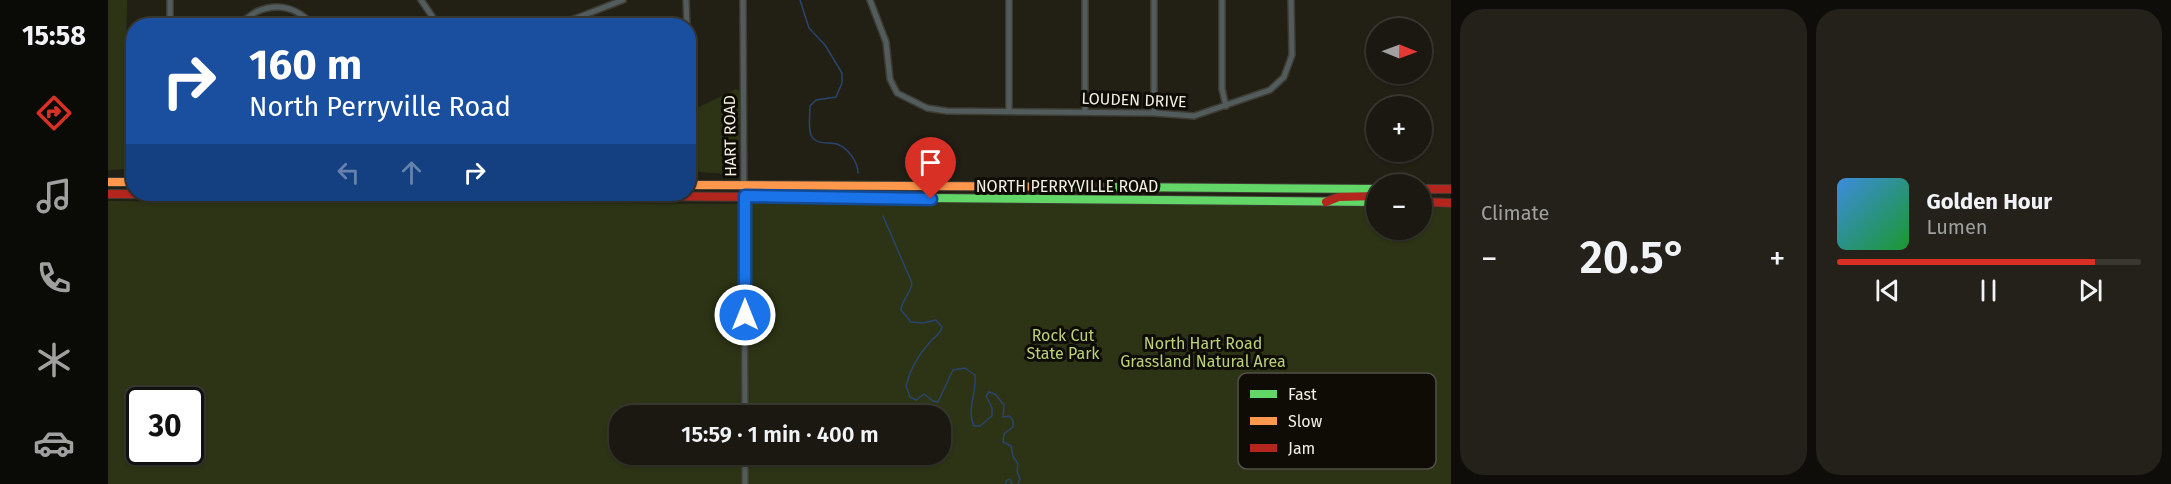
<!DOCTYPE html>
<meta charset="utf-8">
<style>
:root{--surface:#1a1810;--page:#232119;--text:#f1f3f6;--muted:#9fa09f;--line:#383730;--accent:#d93025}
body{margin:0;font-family:"Fira Sans",sans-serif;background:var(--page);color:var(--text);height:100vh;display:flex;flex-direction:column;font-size:22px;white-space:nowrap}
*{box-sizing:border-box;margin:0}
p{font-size:20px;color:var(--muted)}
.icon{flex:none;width:33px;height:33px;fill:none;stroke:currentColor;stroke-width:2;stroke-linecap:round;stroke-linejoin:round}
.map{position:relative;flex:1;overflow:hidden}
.drawer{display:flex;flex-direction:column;gap:9px;padding:9px;background:#0e0d09;width:720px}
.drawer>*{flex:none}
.hud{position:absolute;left:18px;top:18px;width:570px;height:183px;border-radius:24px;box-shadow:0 2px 4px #0004,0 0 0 2px var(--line);background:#1a4fa0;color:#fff;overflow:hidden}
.needle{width:39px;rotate:91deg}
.tools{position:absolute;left:1258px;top:18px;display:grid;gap:12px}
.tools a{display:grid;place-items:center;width:66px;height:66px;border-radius:50%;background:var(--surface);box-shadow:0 2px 4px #0004,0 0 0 2px var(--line);font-size:30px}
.speed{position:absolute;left:18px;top:387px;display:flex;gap:12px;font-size:30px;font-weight:700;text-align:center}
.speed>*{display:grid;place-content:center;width:78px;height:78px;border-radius:50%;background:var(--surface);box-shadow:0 2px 4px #0004,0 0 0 2px var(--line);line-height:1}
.speed .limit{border:3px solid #111;border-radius:9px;background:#fff;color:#111}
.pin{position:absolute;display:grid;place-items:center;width:51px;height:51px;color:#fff;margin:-62px -26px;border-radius:50% 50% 50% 0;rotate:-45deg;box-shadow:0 0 6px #0007}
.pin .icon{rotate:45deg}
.me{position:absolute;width:66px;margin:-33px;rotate:0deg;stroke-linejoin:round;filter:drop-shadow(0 0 4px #0008)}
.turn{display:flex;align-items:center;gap:21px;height:126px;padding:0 24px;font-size:27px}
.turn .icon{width:78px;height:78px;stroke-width:2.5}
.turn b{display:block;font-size:42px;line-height:51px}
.lanes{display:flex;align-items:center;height:57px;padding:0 24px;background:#0003;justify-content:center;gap:30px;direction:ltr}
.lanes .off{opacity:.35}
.big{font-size:45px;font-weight:600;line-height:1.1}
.drawer .tile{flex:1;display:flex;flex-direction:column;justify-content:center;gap:9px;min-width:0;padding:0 21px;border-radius:24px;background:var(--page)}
.song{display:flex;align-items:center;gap:18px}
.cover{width:72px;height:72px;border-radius:9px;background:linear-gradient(135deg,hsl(210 70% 55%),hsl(130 70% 35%))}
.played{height:6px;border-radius:3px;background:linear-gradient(90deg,var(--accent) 85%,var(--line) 85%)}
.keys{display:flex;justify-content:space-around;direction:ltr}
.heat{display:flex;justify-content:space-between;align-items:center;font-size:33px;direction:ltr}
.drawer .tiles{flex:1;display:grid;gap:9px;grid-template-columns:repeat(2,1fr)}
.trip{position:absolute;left:501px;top:405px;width:342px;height:60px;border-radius:24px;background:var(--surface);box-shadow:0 2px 4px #0004,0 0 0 2px var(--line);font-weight:600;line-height:60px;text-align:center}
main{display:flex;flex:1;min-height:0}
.dock{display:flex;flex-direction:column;width:108px;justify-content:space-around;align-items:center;background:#0a0a06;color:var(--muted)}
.dock .icon{width:42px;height:42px}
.dock .active{color:var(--accent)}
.dock b{font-size:27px;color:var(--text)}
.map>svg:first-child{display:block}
</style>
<main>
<nav class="dock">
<b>15:58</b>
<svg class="icon active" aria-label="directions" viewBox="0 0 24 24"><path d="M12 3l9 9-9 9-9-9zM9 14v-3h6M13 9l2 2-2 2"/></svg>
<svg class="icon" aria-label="music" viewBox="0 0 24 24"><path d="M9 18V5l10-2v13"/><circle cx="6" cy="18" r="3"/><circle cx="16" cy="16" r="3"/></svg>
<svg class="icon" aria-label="phone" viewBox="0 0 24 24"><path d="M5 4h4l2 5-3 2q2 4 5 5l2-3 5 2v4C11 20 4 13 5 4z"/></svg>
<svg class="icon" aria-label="climate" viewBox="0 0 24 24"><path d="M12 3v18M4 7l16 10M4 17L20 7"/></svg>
<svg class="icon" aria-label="car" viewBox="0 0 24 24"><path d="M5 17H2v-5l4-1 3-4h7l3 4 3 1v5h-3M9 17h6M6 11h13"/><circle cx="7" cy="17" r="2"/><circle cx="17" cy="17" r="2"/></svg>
</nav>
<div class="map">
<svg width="1343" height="484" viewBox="0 0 1343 484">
<rect width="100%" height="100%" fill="#222015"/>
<!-- green -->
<path fill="#2d3415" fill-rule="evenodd" d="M0,0H19L16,169L0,170Z
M628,89L632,91L631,158L623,159L619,163L622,171L618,174L581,171V112Z
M0,201L646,204L648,202H900L1269,207V230H1314V208H1343V484H0ZM32,400H82V452H32ZM512,416H832V454H512Z"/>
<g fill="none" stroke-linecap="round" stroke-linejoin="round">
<!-- stream -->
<path stroke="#29456e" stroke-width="1.5" d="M692,0L701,28L717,45L734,73V83L728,97L708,100L702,106C702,114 700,128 703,135C707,145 720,142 729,144C740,148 750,162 750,173
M775,216L804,283C803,294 794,299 793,310L803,322L815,323L828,320L834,327C832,335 827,336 822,342C810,355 802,369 798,386L802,397L808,400L816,394L825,401L830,402L845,370L857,368L867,375C869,393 858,410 866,426H872L884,416V408L878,396L881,392L887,394L896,405L895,417L901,416L905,420V427L896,434L895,442L903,446L905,456L910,464L909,471L912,479L910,484
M898,484V481L901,479L903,481L904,484"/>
<!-- street casing -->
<g stroke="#3e3c33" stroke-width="8">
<path id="street" d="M313,0L324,16L328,26
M578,0L579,26
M635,0L637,416
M762,0L778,42L782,79L789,93L819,108L839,111L1046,113L1086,116L1162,90L1176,77L1184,55L1183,0
M901,0V110
M977,0V112
M1114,0V89L1118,106
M62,26V0
M130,26C136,21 143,14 150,11C172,2 191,9 206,26
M448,26L515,0
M1046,113V0
M637,454V484"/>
</g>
<!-- fast casing -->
<g stroke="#3e3c33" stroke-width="10">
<path id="fast" d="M1001,187L1269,189
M820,198L1269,202"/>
</g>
<!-- slow casing -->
<g stroke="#3e3c33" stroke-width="10">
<path id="slow" d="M0,182H26
M580,185L1001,187
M279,195L520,196"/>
</g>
<!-- jam casing -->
<g stroke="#3e3c33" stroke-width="10">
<path id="jam" d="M1314,189H1343
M0,194L279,195
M520,196L820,198
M1218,202L1231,197L1269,196
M1314,202L1343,203"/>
</g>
<!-- street -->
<use href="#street" stroke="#525c5c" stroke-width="5"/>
<!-- fast -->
<use href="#fast" stroke="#63d668" stroke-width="8"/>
<!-- slow -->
<use href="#slow" stroke="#ff974d" stroke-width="8"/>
<!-- jam -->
<use href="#jam" stroke="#b3261e" stroke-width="8"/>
</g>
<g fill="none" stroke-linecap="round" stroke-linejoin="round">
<!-- route casing -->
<g stroke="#114b97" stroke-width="15">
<path id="route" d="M637,315V196L823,199"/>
</g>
<!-- route -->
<use href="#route" stroke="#1a73e8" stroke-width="10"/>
</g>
<g text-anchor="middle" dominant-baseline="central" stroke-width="6" stroke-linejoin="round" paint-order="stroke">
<!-- street labels -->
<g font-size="16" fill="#f2efe3" stroke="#0e0c05">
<text transform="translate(1026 100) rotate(2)">LOUDEN DRIVE</text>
<text transform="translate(622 136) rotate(-91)">HART ROAD</text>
<text x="959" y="186">NORTH PERRYVILLE ROAD</text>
</g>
<!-- park labels -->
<g font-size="16" fill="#bbd179" stroke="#0e0c05">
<text x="955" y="335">Rock Cut<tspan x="955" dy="18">State Park</tspan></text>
<text x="1095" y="343">North Hart Road<tspan x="1095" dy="18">Grassland Natural Area</tspan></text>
</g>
</g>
<!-- legend -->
<rect x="1130" y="373" width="198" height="96" rx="9" fill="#0e0c05" stroke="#525048" stroke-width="1.5"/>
<rect x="1142" y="390" width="27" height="8" fill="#63d668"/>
<rect x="1142" y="417" width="27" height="8" fill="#ff974d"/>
<rect x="1142" y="444" width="27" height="8" fill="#b3261e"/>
<g font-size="16" fill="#f2efe3">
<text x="1180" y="400">Fast</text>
<text x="1180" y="427">Slow</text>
<text x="1180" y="454">Jam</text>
</g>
</svg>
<div class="tools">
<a><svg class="needle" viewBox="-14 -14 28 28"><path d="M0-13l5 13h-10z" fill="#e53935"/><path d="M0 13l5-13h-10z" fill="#9fa09f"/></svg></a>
<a>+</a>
<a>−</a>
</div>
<div class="speed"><div class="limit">30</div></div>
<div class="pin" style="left:823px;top:199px;background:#d93025"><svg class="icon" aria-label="arrive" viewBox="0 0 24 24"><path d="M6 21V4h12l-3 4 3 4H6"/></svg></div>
<svg class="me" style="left:637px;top:315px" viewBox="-20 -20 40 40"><circle r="17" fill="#1a73e8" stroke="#fff" stroke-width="3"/><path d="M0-11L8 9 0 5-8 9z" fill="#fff"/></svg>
<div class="trip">15:59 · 1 min · 400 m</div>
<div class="hud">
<div class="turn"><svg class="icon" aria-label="right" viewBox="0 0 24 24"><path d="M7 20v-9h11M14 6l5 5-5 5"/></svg><div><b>160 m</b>North Perryville Road</div></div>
<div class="lanes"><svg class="icon off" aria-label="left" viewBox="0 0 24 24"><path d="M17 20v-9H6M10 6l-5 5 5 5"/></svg><svg class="icon off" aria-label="ahead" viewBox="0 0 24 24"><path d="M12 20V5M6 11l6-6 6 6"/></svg><svg class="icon" aria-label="right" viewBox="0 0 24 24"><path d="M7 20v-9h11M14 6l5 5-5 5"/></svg></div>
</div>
</div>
<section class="drawer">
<div class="tiles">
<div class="tile"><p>Climate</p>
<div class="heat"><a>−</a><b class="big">20.5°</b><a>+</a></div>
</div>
<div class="tile">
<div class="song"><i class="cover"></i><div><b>Golden Hour</b><p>Lumen</p></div></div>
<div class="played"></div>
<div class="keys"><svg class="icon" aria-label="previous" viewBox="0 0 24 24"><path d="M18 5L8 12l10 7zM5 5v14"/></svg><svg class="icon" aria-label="pause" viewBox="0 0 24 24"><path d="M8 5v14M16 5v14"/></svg><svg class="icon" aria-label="next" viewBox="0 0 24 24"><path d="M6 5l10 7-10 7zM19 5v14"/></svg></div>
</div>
</div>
</section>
</main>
